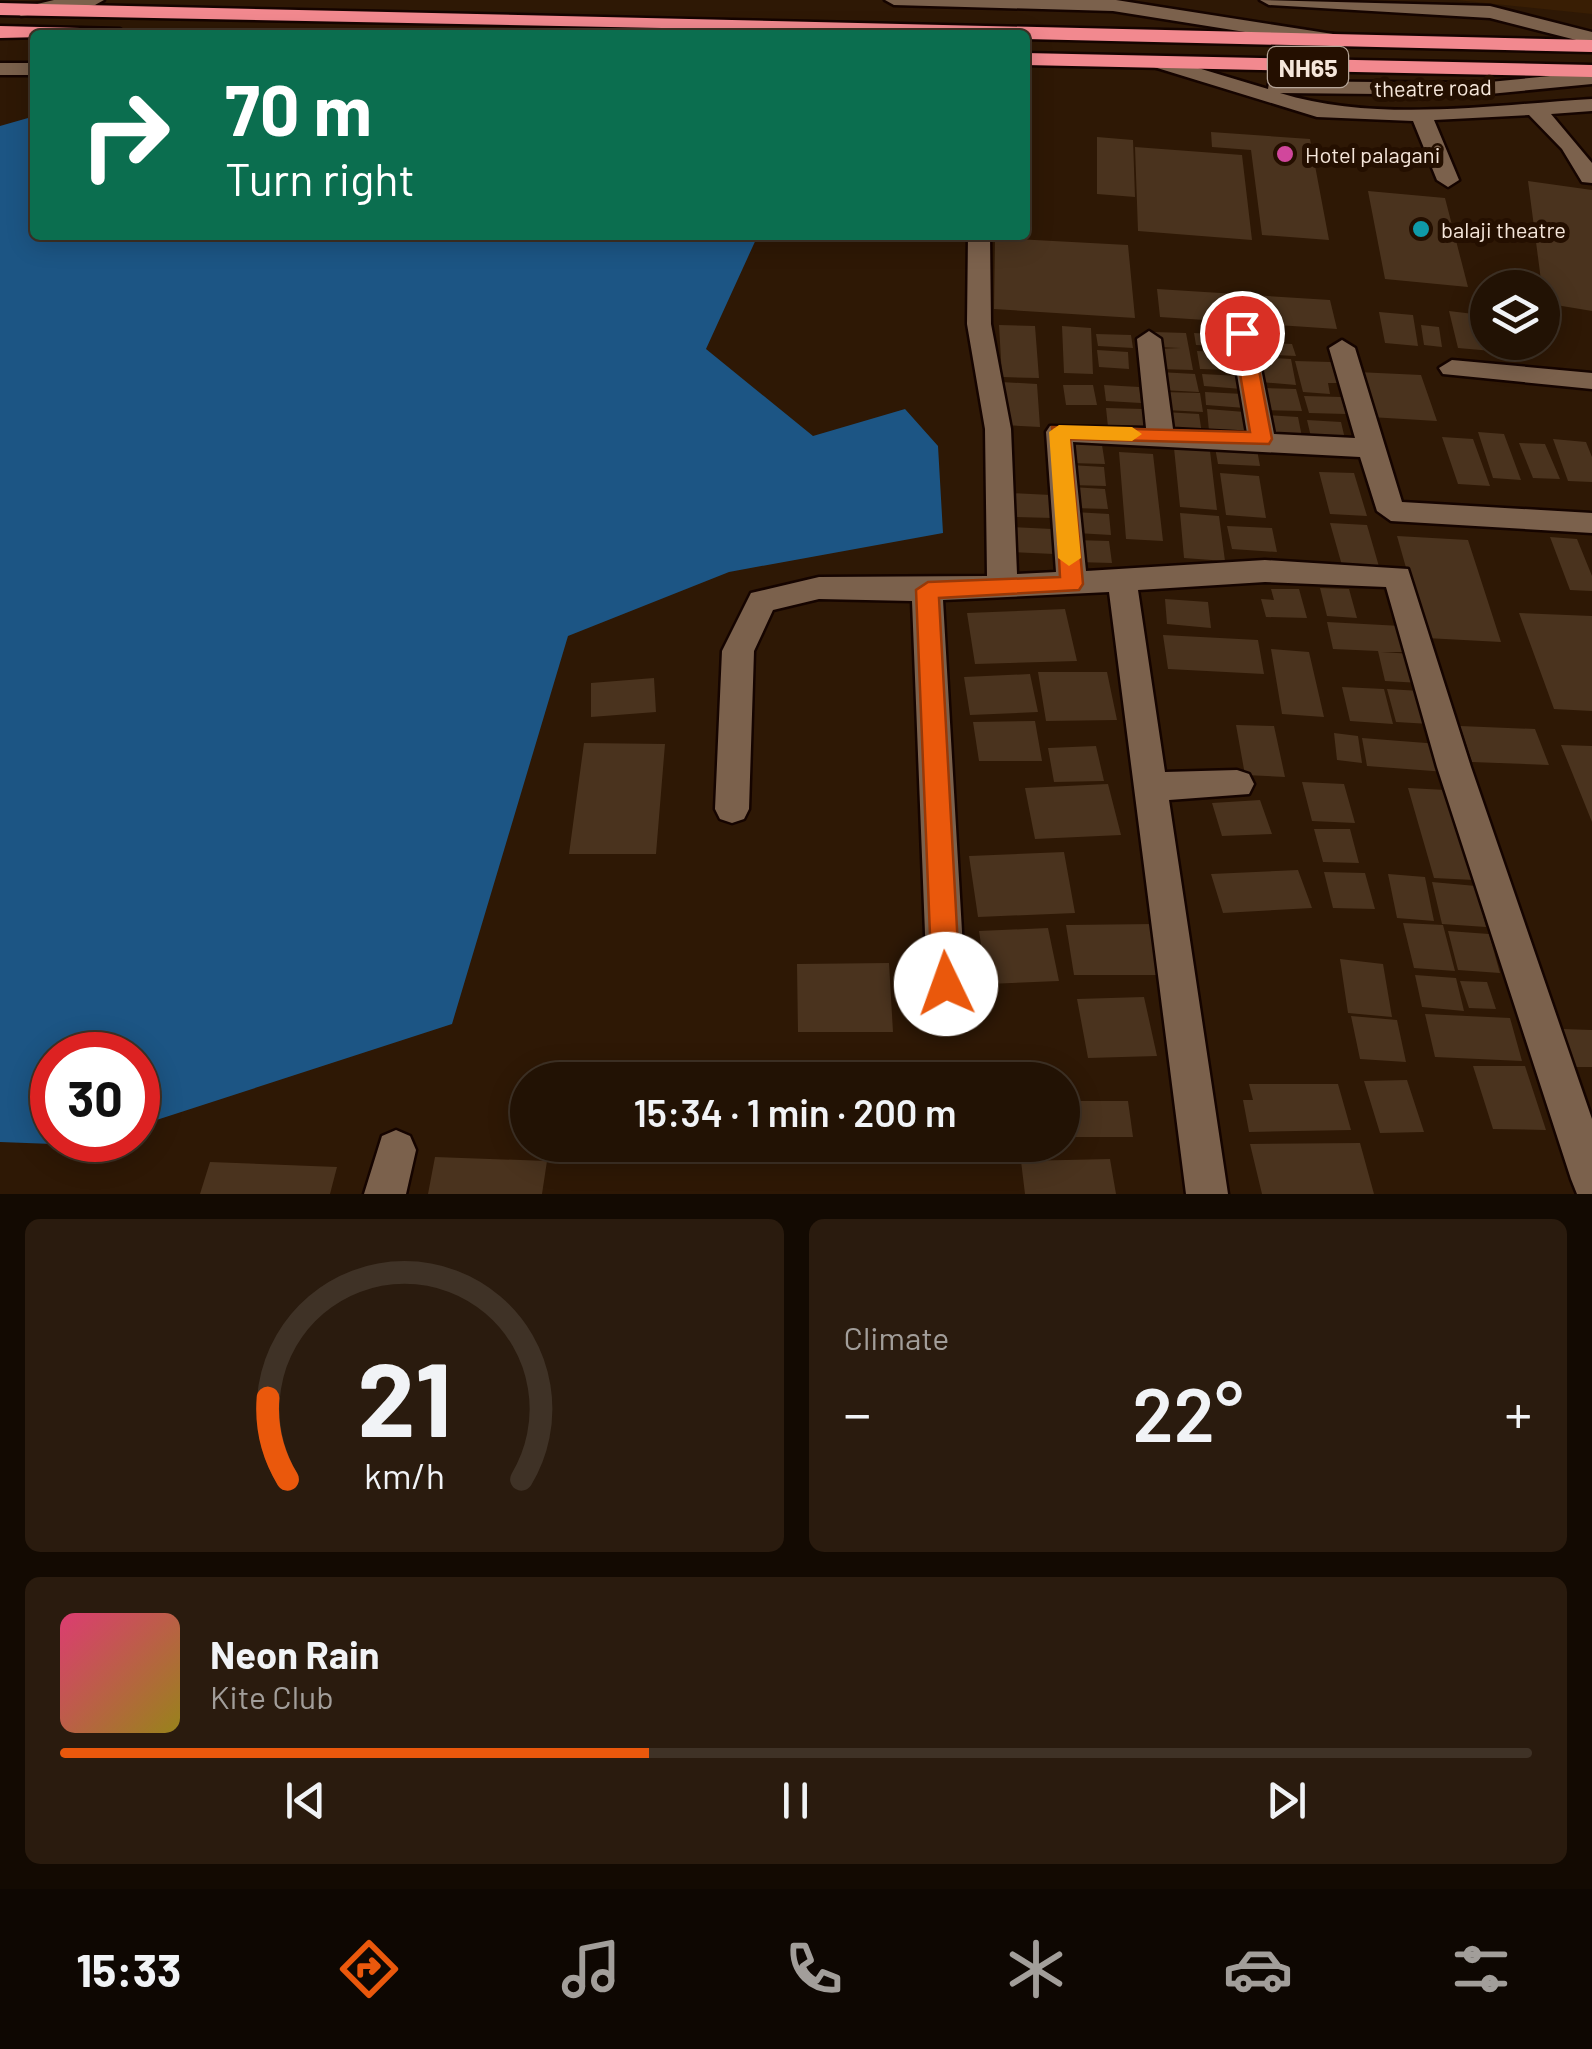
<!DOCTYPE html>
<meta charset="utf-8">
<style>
:root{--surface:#221204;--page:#2a1b0e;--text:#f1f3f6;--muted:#a29e9a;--line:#3f3226;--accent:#ea580c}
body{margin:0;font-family:Barlow,sans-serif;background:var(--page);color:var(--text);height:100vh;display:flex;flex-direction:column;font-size:38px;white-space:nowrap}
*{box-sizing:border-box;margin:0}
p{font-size:32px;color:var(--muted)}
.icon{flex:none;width:55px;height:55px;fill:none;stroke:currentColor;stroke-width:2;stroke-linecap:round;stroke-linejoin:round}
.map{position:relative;height:1194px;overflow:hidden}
.side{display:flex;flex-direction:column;gap:25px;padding:25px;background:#130a02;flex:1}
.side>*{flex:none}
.top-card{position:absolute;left:30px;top:30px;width:1000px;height:210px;border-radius:10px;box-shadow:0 5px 25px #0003,0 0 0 2px var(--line);background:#0b6e4f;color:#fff;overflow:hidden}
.fabs{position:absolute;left:1470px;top:270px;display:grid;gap:20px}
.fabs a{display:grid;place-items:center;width:90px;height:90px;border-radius:50%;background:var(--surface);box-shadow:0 5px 25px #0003,0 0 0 2px var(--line);font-size:50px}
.speed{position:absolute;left:30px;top:1032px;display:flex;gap:20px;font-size:50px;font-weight:700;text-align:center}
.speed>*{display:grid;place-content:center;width:130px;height:130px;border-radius:50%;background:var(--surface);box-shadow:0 5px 25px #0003,0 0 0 2px var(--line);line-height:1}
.speed .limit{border:15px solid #d22;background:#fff;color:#111}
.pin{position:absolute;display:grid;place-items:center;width:85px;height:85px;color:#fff;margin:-42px;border:5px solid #fff;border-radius:50%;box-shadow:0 2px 10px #0007}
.me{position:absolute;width:110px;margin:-55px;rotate:357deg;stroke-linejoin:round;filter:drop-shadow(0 0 8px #0008)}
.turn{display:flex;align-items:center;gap:35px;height:210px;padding:0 30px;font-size:45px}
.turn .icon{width:130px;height:130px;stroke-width:2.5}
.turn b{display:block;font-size:70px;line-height:85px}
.big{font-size:75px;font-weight:600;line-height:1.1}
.side .card{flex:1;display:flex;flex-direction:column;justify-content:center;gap:15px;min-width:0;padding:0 35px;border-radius:15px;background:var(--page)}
.side .dial{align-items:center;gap:0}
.dial svg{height:260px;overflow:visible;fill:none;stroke:var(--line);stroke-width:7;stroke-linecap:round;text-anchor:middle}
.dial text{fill:var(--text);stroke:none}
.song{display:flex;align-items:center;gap:30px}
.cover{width:120px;height:120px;border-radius:15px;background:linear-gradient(135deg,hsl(340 70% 55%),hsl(50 70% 35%))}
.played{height:10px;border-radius:5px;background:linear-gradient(90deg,var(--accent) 40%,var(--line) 40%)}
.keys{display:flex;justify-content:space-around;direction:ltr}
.heat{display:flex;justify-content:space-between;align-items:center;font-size:55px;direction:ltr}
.side .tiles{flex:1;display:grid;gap:25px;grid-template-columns:1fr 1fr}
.card:last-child{grid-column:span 2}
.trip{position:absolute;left:510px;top:1062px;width:570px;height:100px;border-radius:50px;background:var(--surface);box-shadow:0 5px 25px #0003,0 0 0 2px var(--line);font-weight:600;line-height:100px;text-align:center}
.tabs{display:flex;height:160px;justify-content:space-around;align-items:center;background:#0e0702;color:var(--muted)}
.tabs .icon{width:70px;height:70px}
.tabs .current{color:var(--accent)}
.tabs b{font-size:45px;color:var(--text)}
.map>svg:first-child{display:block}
</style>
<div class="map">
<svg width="1592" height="1194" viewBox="0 0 1592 1194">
<rect width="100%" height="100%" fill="#2e1805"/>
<!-- built -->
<path fill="#391e04" d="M1457,0H1592V14L1456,0Z"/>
<!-- water -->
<path fill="#1c5584" d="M35,116V235H758L706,349L813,436L905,409L938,446L943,533L729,572L568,636L452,1024L138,1126V1055H52V1140H96L79,1145L0,1142V126Z"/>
<!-- building -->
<path fill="#4a331e" d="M1211,132L1310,139L1329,240L1262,235L1251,150L1212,147Z
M1097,137L1133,140L1135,197L1097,194Z
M1135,147L1242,155L1252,240L1138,231Z
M1528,181L1592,190V311L1544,303Z
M1368,191L1445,198L1468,287L1385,279Z
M995,238L1128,245L1135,318L994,309Z
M1157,289L1330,300L1337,329L1160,317Z
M1449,311L1482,315L1492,351L1458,348Z
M1379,312L1413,315L1418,346L1385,343Z
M999,325L1035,326L1039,378L1002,377Z
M1421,325L1439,327L1442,347L1424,345Z
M1062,326L1091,328L1093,374L1064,373Z
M1154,332L1186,333L1193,370L1160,369L1156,349L1181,348L1156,347Z
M1194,333L1230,335L1233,347L1196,345Z
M1096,334L1131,335L1133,348L1098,346Z
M1252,342L1292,344L1296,356L1254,354Z
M1097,350L1128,352L1129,369L1099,367Z
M1197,351L1228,352L1232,370L1200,369Z
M1254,357L1291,359L1296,385L1260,382Z
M1295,361L1331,362L1338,383H1328L1330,394L1303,392Z
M1159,372L1195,374L1199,392L1162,390Z
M1357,372L1421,375L1437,421L1370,417Z
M1202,374L1240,376L1242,389L1204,386Z
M1001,382L1037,384L1040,427L1002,425Z
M1063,385H1093L1097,405H1066Z
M1104,385L1139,387L1141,403L1106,401Z
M1260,388L1296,389L1302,411L1265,410Z
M1163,392L1200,393L1203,412L1166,410Z
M1205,392L1243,394L1245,408L1206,405Z
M1304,396L1341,397L1346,414L1309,413Z
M1106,408L1143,409L1146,428L1108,427Z
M1207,409L1245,412L1248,434L1209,431Z
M1164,412L1199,414L1202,434L1167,432Z
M1265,415L1298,417L1302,437L1269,435Z
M1307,420L1341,422L1345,439L1311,437Z
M1478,432L1504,434L1521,480L1493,478Z
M1442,437L1473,439L1490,486L1458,484Z
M1553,439L1586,442L1592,457V482L1568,481Z
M1214,442L1256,444L1260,466L1218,464Z
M1519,443L1545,444L1560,479L1533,478Z
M1069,444L1102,445L1105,464L1071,463Z
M1174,448L1210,451L1217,510L1180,507Z
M1119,452L1153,454L1163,541L1126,539Z
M1070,465L1104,467L1106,486L1072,485Z
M1319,472L1354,473L1367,516L1330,514Z
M1220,473L1259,476L1266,518L1226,515Z
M1071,487L1105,489L1108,509L1073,508Z
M1010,493L1051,495L1053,518L1012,517Z
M1074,512L1109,514L1111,535L1076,533Z
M1180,513L1219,516L1225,561L1184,558Z
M1330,523L1367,525L1380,570L1343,569Z
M1227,526L1272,528L1277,552L1232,549Z
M1009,527L1052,529L1054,554L1011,552Z
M1397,536L1468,540L1501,642L1426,638Z
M1550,537L1577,539L1592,576V591L1570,590Z
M1074,540L1109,541L1112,563L1076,562Z
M1320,588L1349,589L1357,618L1327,616Z
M1271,589H1299L1307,618L1266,617L1261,599L1274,600Z
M1165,599L1208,602L1211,628L1167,624Z
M1065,609L1077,661L975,664L967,613Z
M1519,613L1592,616V711L1554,709Z
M1327,622L1401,626L1409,652H1381L1413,654L1421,683L1385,681L1378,651L1333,649Z
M1163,635L1258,640L1264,674L1168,669Z
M1271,649L1309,652L1324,717L1282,714Z
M1038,672H1107L1117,720L1046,721Z
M1030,674L1038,712L970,715L964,677Z
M654,678L656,712L591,717V683Z
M1342,687L1384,689L1393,724L1350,721Z
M1387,689L1421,691L1430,724L1396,722Z
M1035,721L1042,761H979L973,722Z
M1236,725L1274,726L1285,777L1245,775Z
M1460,726L1535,729L1549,765L1472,762Z
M1334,733L1358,736L1362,763L1337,760Z
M1362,738L1439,744L1446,772L1367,766Z
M584,743L665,744L656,854H569Z
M1561,745L1592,746V822Z
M1096,746L1104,781L1054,782L1048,748Z
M1302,782L1344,784L1355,823L1312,821Z
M1108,784L1121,835L1035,839L1025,788Z
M1408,788L1446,790L1474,880L1434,878Z
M1260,800L1272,834L1222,836L1212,803Z
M1314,829H1350L1359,863L1323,862Z
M1064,852L1075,913L978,917L969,856Z
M1298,870L1312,908L1223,913L1211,874Z
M1324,872L1365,873L1375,909L1333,908Z
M1388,874L1425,877L1434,921L1397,918Z
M1432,882L1476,886L1486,927L1442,924Z
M1403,923L1443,925L1455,971L1414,968Z
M1155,924L1165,975H1074L1066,925Z
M1048,928L1059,981L987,984L979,931Z
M1448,931L1489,934L1500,973L1458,970Z
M1340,959L1383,964L1392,1017L1348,1013Z
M889,963L893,1032H798L797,964Z
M1415,975L1456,978L1464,1011L1422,1007Z
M1460,981L1487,982L1496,1009L1469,1008Z
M1144,997L1157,1056L1088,1058L1077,999Z
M1425,1014L1510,1018L1522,1061L1435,1057Z
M1351,1016L1397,1020L1406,1062L1360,1059Z
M1561,1029L1592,1030V1067H1575Z
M1473,1066H1525L1546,1130L1493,1129Z
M1407,1080L1424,1132L1380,1133L1364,1081Z
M1249,1084H1338L1351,1130L1249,1132L1243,1100H1253Z
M1069,1101H1128L1133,1137H1074Z
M1360,1143L1374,1194H1262L1250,1144Z
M435,1157L547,1161L542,1194H428Z
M1110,1159L1116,1194H1025L1021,1161Z
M210,1162L337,1167L330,1194H200Z"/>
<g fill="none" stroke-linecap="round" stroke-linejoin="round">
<!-- minor casing -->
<g stroke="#150400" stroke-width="5">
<path id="minor" d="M54,0H104L95,5L21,16L12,10Z
M885,0H1116L1333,34L1343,40L1333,46L1113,11L894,5Z
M1260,0L1490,6L1592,32V44L1490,18L1269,5Z
M1154,59H1168L1268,89L1269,83L1276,81L1479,83L1592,72V84L1479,95L1280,93C1378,123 1490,105 1592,99V111L1551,114L1592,163V183L1582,182L1562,149L1529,115L1434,120L1459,180L1448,187L1437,180L1413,121L1317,117L1154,67Z
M0,63H35V75H0Z
M968,235H990L991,324L1011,429L1017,574L1056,572L1046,432L1050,426L1146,428L1137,339L1149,331L1161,339L1173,429L1247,433L1230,333L1242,325L1254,333L1274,434L1355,438L1329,348L1342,340L1355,348L1402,502L1592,513V533L1391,521L1377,511L1360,457L1073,442L1086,571L1265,560L1408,569L1471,767L1592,1119V1194H1577L1571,1179L1437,767L1386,587L1265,582L1138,590L1165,772L1237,770L1249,774L1254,784L1249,794L1169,800L1228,1194H1186L1109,592L943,600L965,984L959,996L946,1001L933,996L927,984L912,601L819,599L773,610L754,651L749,809L744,819L732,823L720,819L715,809L722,651L751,593L819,577L987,576L985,429L967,324Z
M1452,360L1592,373V389L1443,374L1439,368Z
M396,1130L410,1136L416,1150L406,1194H364L382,1136Z"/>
</g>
<!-- highway casing -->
<g stroke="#150400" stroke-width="5">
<path id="highway" d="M0,3L1592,40V52L1025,39V35L0,15Z
M0,26L120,29L129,35L0,38Z
M1025,53L1592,65V77L1025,65Z"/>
</g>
<!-- minor -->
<use href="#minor" fill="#7b614c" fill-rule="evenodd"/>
<!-- highway -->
<use href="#highway" fill="#f2898f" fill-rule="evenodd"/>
</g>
<!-- route -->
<path fill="#ea580c" stroke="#983908" stroke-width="2.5" d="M1242,327L1252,333L1272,439L1269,444L1070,439L1083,584L1079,590L939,598L960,984L956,994L946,998L936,994L932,984L916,590L928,582L1060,577L1052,427L1250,432L1233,333Z"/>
<!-- slow -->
<path fill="#f59e0b" d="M1059,425L1132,427L1142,434L1132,441L1070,439L1081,558L1069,566L1058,558L1049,432Z"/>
<!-- markers -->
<circle fill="#d1479c" stroke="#240f00" stroke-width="4" cx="1285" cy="154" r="10"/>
<circle fill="#0f9aa8" stroke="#240f00" stroke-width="4" cx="1421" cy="229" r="10"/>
<g text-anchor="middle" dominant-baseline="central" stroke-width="10" stroke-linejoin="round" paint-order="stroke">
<!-- far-street labels -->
<g font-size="22" fill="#f5e6da" stroke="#240f00">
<text transform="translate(1433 87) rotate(-1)">theatre road</text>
</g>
<!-- far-poi labels -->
<g font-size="22" fill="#f5e6da" stroke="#240f00" text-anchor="start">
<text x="1305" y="154">Hotel palagani</text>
<text x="1441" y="229">balaji theatre</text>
</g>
<!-- shield labels -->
<rect fill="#240f00" stroke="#b6a699" stroke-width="2.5" x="1268" y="47" width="80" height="40" rx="8"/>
<g font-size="25" font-weight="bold" fill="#f5e6da">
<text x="1308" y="67">NH65</text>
</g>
</g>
</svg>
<div class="fabs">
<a><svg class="icon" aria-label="layers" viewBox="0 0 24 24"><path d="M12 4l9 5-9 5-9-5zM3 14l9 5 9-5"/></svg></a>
</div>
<div class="speed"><div class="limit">30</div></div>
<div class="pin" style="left:1242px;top:333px;background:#d93025"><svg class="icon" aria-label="arrive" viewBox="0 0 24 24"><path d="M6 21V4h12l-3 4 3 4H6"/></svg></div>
<svg class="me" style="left:946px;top:984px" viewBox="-20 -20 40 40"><circle r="19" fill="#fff"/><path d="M0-13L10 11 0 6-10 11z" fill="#ea580c"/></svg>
<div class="trip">15:34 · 1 min · 200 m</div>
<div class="top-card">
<div class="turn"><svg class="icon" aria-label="right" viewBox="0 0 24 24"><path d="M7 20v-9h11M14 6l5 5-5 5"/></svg><div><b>70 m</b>Turn right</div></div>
</div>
</div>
<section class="side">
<div class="tiles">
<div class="card dial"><svg viewBox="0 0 100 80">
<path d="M14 69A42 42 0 1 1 86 69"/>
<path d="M14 69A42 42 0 0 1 8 44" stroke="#ea580c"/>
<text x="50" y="56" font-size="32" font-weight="700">21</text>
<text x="50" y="72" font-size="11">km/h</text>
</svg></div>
<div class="card"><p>Climate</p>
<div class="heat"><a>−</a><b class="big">22°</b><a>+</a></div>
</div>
<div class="card">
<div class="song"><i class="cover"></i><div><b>Neon Rain</b><p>Kite Club</p></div></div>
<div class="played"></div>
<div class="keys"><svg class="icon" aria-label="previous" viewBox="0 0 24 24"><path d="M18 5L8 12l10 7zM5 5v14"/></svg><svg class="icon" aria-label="pause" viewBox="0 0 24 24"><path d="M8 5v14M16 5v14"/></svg><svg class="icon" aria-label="next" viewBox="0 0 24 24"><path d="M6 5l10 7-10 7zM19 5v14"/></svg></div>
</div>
</div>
</section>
<nav class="tabs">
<b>15:33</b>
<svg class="icon current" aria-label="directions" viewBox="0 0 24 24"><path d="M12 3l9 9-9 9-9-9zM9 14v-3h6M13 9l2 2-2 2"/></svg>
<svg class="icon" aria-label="music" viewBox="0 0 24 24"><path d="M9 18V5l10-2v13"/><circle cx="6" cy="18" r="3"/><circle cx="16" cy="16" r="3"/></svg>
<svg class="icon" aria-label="phone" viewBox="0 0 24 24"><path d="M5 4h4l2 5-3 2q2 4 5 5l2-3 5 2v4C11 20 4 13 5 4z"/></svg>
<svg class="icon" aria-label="climate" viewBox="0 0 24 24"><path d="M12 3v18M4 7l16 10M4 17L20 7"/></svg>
<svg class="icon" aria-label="car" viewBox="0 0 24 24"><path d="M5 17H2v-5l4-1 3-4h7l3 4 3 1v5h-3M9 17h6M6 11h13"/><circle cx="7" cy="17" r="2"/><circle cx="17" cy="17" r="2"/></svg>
<svg class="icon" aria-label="filters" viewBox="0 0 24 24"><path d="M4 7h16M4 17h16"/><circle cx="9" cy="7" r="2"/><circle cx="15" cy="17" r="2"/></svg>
</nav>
